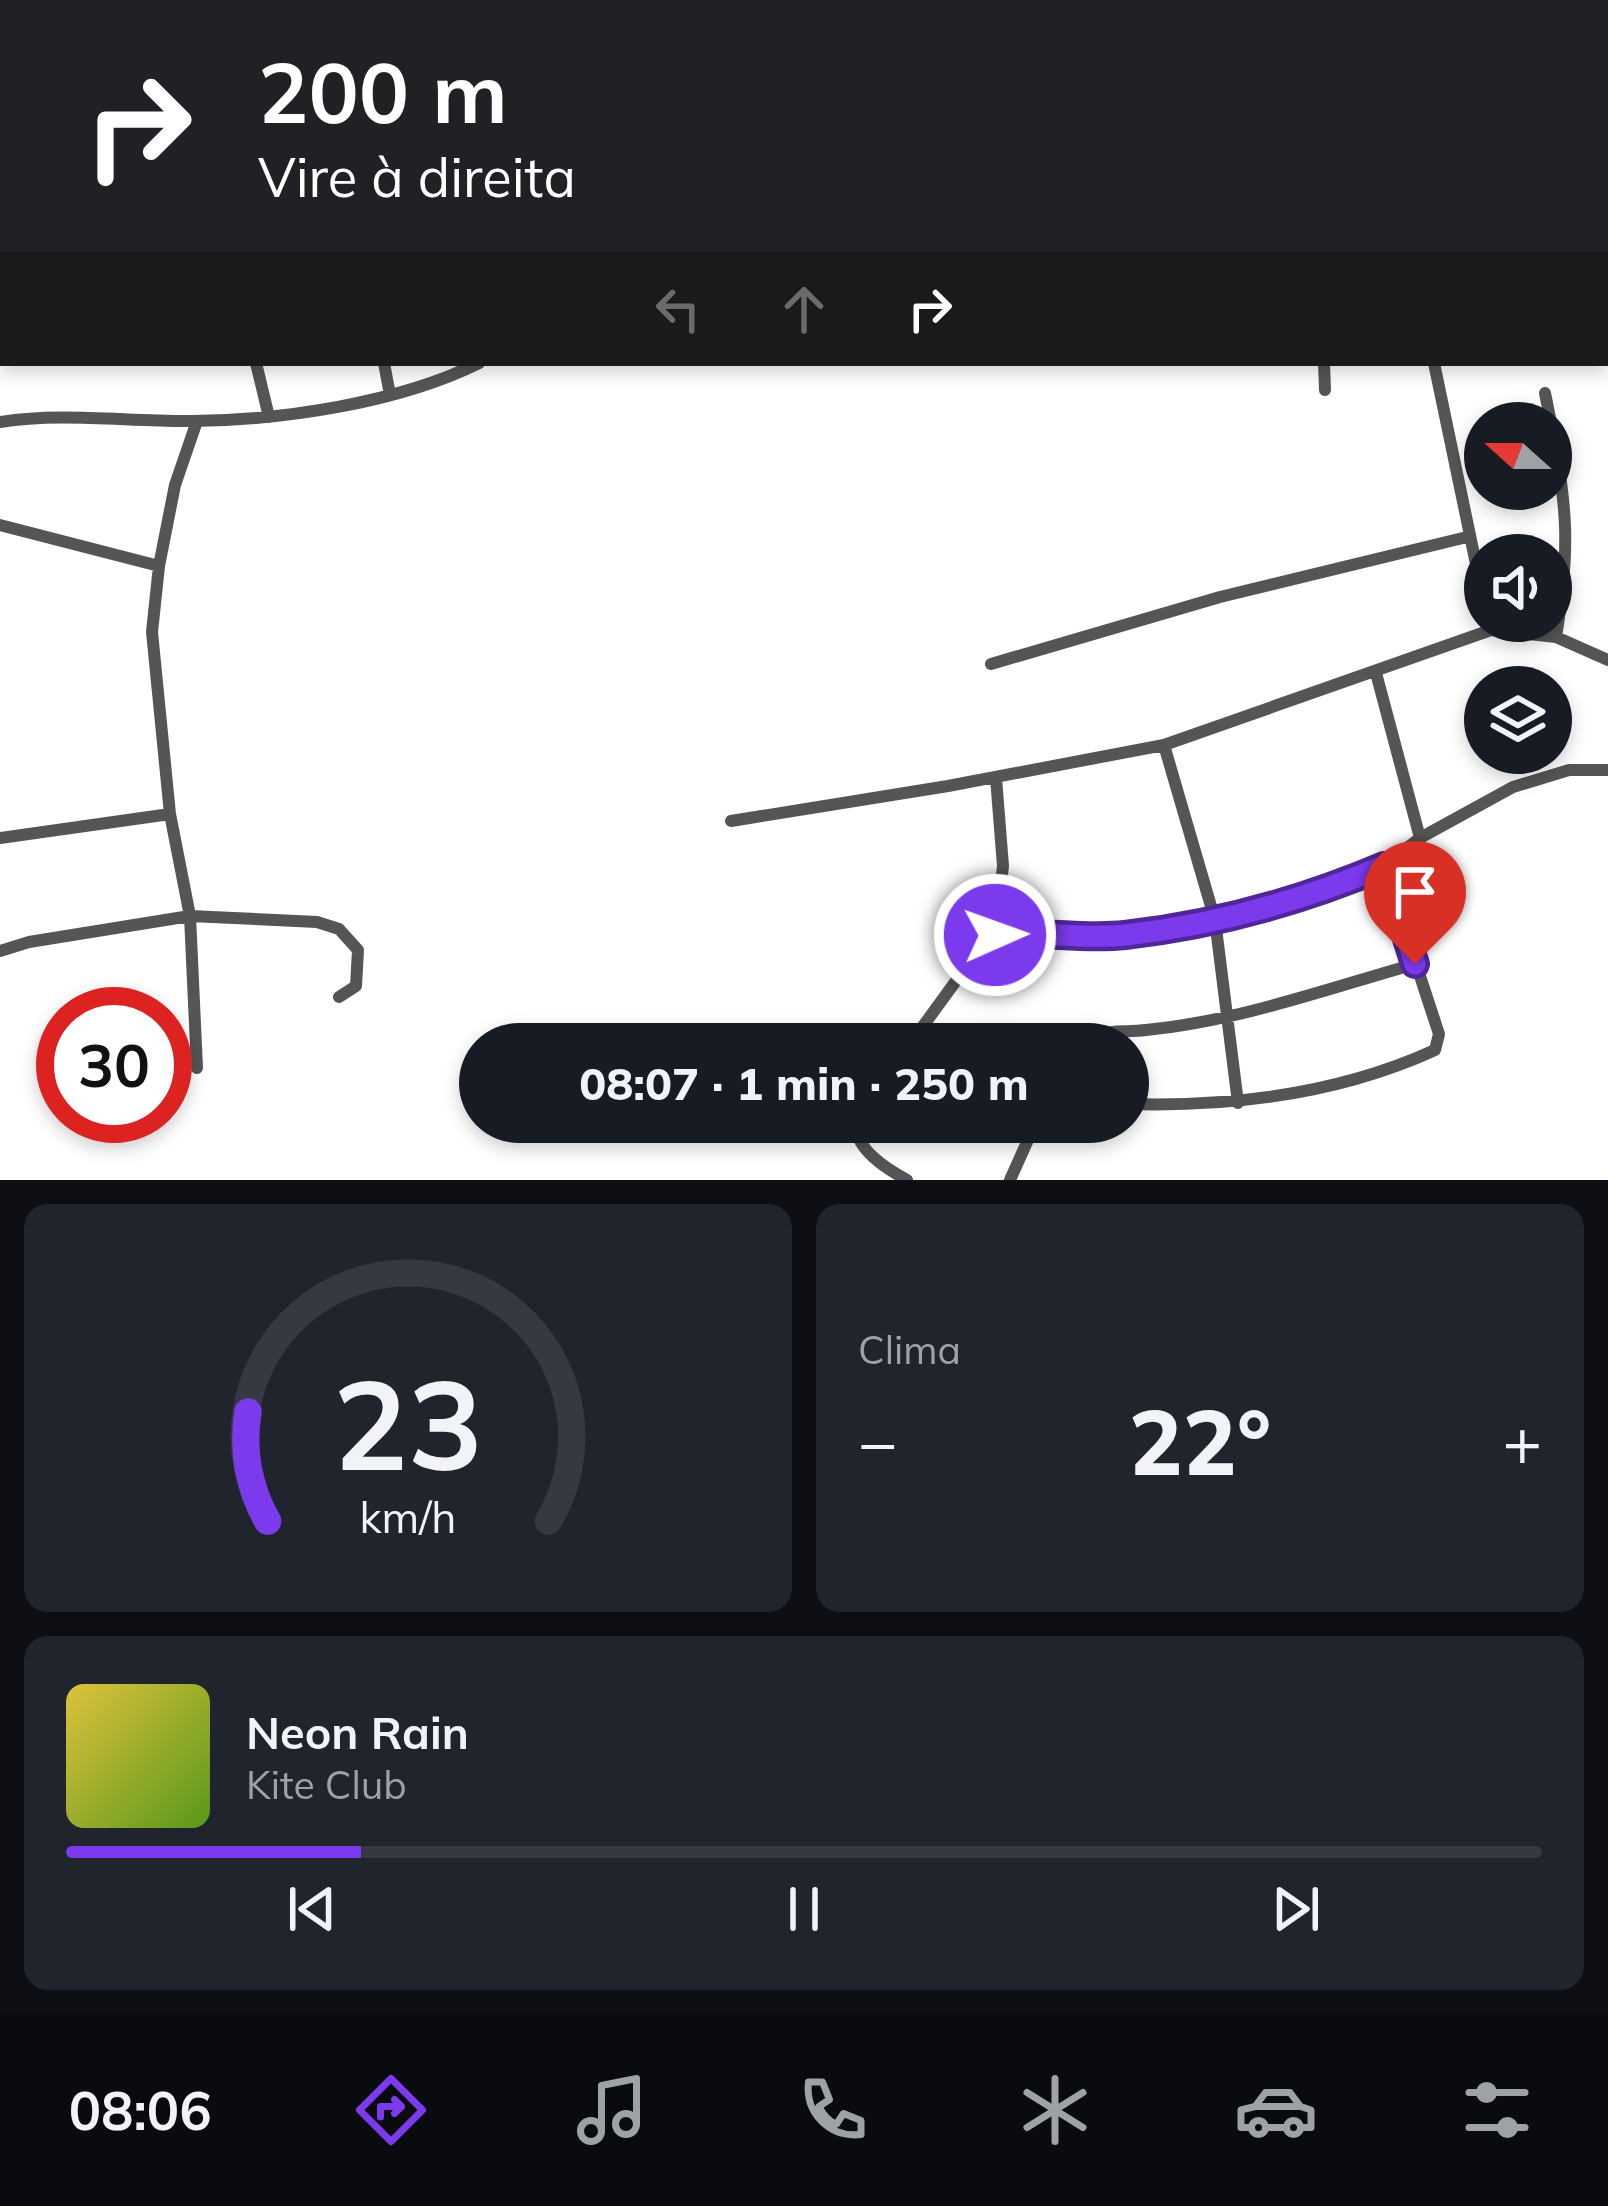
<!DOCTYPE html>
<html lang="pt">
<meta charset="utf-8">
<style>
:root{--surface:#171b24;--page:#20242c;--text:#f1f3f6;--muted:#9ea1a6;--line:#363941;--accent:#7c3aed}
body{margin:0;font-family:Mulish,sans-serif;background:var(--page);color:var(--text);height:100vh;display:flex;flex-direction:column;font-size:45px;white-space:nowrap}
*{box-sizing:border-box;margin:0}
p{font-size:39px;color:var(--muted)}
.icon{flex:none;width:66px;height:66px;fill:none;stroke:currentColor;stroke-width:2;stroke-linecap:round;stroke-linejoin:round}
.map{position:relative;height:1180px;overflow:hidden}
.drawer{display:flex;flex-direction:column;gap:24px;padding:24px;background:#0d0f14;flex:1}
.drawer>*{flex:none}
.guide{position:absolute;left:0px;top:0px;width:1608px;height:366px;box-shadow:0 6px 18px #0003;background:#202124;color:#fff;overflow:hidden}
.needle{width:78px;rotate:291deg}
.buttons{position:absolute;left:1464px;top:402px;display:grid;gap:24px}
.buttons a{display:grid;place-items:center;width:108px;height:108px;border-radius:50%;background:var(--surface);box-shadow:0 6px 18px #0003;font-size:60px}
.speed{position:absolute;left:36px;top:987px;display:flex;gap:24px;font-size:60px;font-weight:700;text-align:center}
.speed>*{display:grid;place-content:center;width:156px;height:156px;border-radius:50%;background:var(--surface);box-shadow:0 6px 18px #0003;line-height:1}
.speed .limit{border:18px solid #d22;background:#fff;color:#111}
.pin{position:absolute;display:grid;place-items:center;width:102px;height:102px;color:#fff;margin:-123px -51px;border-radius:50% 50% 50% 0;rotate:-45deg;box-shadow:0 0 12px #0007}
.pin .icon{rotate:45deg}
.me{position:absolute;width:132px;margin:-66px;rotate:88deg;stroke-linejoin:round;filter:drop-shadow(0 0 9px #0008)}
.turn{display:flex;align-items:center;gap:42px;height:252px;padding:0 60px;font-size:54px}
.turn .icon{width:156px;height:156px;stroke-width:2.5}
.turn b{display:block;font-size:84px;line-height:102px}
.lanes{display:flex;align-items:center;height:114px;padding:0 60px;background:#0003;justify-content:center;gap:60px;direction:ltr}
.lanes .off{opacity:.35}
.big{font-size:90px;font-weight:800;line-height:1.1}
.drawer .card{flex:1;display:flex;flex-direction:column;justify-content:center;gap:18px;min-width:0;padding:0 42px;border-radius:24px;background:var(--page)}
.drawer .dial{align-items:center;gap:0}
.dial svg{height:312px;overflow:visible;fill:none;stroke:var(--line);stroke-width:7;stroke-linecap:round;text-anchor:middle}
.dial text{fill:var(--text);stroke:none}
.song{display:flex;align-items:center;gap:36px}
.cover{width:144px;height:144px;border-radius:18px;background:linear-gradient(135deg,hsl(50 70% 55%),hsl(90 70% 35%))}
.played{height:12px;border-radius:6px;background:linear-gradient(90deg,var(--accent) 20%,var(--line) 20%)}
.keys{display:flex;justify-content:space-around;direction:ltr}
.heat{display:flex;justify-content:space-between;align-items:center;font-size:66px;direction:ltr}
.drawer .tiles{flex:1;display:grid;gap:24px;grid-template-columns:1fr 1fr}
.card:last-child{grid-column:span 2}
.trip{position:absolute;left:459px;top:1023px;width:690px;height:120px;border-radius:60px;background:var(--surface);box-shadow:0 6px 18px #0003;font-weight:800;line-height:120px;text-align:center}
.dock{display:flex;height:192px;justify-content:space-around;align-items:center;background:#090b0e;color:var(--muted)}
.dock .icon{width:84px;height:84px}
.dock .selected{color:var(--accent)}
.dock b{font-size:54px;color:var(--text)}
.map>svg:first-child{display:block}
</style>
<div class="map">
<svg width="1608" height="1180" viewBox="0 0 1608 1180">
<rect width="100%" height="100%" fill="#fff"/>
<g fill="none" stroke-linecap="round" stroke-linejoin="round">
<!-- primary casing -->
<g stroke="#dbdbdb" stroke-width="22">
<path id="primary" d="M1542,0L1549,3
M59,3L74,0
M0,17L3,16
M1605,29L1608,30"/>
</g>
<!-- lane -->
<path stroke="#555" stroke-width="6" d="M0,100L3,99"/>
<!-- street -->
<path stroke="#555" stroke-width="12" d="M458,0V3
M809,0L812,3
M723,3L730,0
M1343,3L1360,0
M1454,3L1455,0
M0,206L3,205
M1605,266L1608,268
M0,335L3,334
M256,363L269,417
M384,363L390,395
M1324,363L1325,390
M1434,363L1485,607
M1545,393L1551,423
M0,422C63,412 129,422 193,421C283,420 398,403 479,363
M1551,423C1568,508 1570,551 1556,637
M0,525L159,566
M991,664L1220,597L1467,537
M1376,673L1420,838
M1164,745L1215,920L1238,1103
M731,821L948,786L1164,745L1491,630L1556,637L1608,660
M0,838L170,814
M995,935L1003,866L996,778
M0,951L29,942L190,916L317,922L339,929L358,950L356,986L339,997
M910,1044L969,963L995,935L1025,931L1122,936L1215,920L1280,904L1384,866L1420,838L1513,787L1569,770H1608
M1075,1044C1097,1028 1121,1033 1146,1030C1238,1021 1327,989 1415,964
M197,1068L190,916L170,814L152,632L159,566L175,485L197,421
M1128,1104C1234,1107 1339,1094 1435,1050L1439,1034L1384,866
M800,1122L854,1130
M855,1122C855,1149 885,1168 907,1180
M1010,1180L1036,1122"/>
<!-- primary -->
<use href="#primary" stroke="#000" stroke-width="18"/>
</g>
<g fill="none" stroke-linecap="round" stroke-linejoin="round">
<!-- route casing -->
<g stroke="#51269a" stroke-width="30">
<path id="route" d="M995,935C1038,930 1081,940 1125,935C1215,925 1301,901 1384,866L1415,964"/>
</g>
<!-- route -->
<use href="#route" stroke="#7c3aed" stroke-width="21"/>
</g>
</svg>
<div class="buttons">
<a><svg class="needle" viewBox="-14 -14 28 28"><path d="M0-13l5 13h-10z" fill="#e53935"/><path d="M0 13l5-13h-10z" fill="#9ea1a6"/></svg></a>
<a><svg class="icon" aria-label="sound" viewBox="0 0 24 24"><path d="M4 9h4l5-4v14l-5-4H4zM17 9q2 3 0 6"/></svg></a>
<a><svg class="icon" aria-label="layers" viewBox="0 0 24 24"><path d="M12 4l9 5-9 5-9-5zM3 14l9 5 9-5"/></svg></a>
</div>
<div class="speed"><div class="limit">30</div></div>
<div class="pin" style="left:1415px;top:964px;background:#d93025"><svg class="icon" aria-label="arrive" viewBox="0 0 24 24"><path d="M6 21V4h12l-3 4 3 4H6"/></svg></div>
<svg class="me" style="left:995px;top:935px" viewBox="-20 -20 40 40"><circle r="17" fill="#7c3aed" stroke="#fff" stroke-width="3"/><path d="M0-11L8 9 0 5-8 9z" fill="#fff"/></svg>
<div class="trip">08:07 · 1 min · 250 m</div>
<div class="guide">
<div class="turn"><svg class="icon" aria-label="right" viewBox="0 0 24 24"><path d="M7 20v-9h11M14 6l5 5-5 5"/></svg><div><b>200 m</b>Vire à direita</div></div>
<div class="lanes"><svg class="icon off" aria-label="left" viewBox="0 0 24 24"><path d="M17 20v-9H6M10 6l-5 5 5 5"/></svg><svg class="icon off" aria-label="ahead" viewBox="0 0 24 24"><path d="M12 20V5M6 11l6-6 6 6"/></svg><svg class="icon" aria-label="right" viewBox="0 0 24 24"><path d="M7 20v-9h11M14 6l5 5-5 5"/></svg></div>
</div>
</div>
<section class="drawer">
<div class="tiles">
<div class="card dial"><svg viewBox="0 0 100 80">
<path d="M14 69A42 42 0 1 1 86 69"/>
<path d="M14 69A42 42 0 0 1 9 41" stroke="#7c3aed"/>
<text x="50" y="56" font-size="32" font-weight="700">23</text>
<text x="50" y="72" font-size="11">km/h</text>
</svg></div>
<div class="card"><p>Clima</p>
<div class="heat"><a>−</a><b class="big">22°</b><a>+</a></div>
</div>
<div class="card">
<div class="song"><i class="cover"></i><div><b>Neon Rain</b><p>Kite Club</p></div></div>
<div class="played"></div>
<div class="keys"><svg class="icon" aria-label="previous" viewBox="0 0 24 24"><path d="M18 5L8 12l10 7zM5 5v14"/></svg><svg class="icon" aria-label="pause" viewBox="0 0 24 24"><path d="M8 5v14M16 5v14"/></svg><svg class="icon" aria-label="next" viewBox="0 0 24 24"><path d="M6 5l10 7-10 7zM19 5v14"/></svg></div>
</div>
</div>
</section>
<nav class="dock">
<b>08:06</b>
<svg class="icon selected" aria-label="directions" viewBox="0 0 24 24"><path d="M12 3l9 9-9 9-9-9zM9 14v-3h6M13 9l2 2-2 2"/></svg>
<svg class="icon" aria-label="music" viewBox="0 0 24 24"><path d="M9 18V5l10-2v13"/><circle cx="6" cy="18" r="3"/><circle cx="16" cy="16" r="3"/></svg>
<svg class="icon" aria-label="phone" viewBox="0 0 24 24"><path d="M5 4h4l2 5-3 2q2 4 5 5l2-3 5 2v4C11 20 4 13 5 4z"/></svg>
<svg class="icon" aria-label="climate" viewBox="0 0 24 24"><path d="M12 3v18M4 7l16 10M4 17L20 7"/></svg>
<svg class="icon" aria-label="car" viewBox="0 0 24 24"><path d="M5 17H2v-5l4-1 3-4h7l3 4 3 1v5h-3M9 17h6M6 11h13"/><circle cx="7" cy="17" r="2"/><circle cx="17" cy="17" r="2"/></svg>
<svg class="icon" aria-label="filters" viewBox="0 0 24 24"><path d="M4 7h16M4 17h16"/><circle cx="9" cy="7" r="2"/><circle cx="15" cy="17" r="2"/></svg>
</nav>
